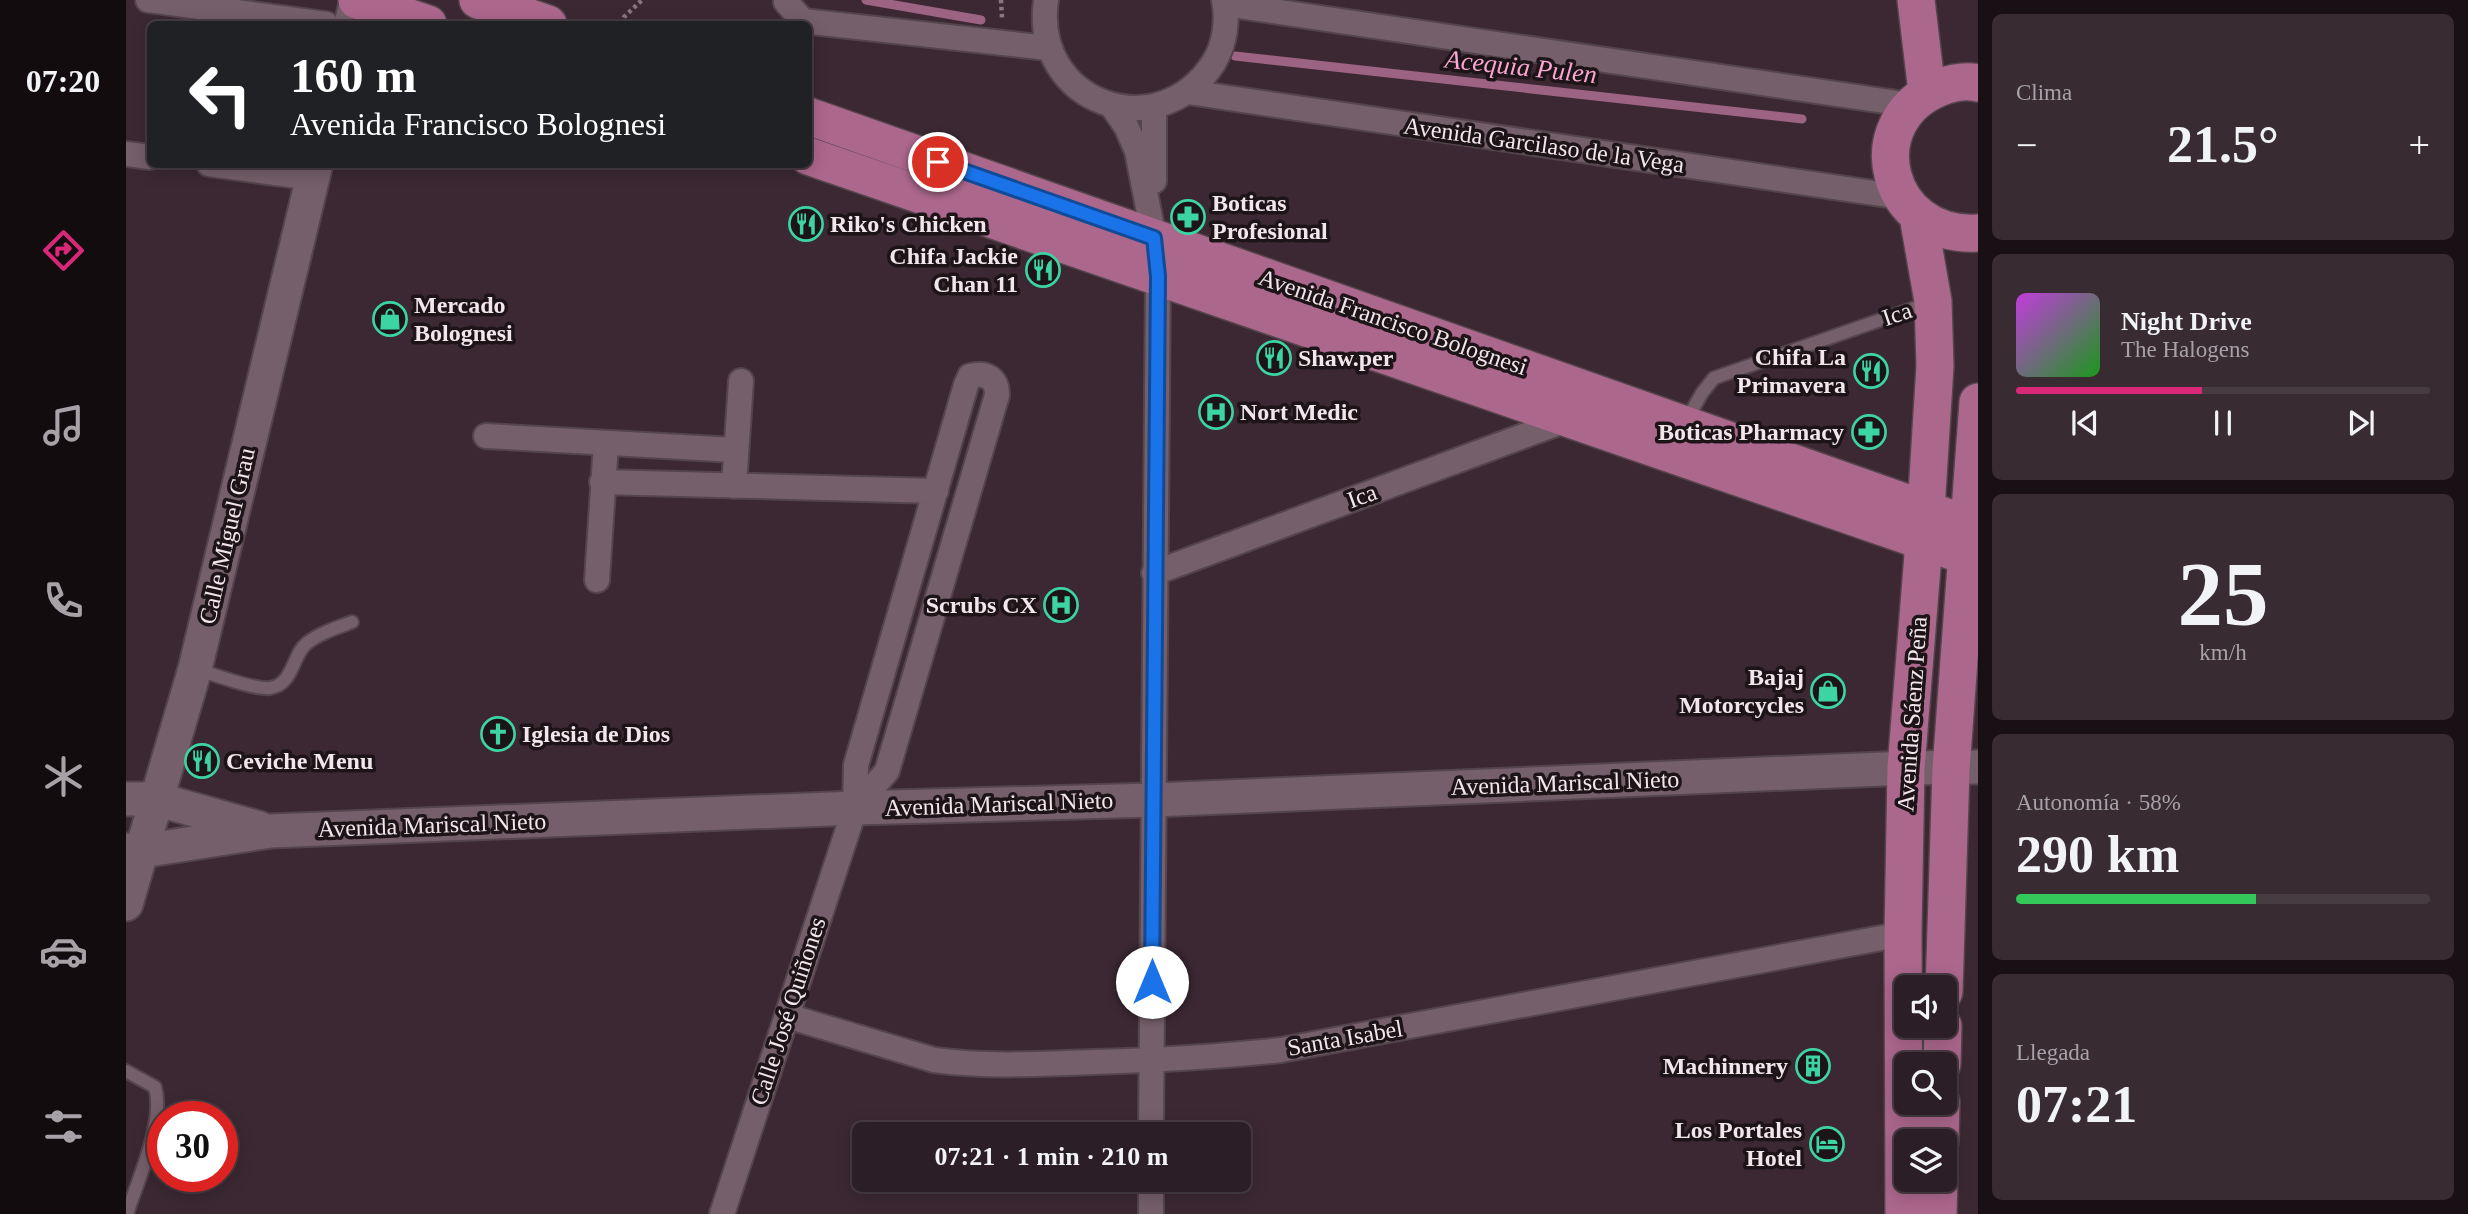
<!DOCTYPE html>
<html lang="es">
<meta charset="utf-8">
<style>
:root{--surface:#2c1e26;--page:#382b32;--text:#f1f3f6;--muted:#a6a2a7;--line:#483c43;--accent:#db2777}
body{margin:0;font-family:"Times New Roman",serif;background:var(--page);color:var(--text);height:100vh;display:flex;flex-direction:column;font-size:26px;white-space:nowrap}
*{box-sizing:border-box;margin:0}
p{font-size:23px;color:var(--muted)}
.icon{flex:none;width:38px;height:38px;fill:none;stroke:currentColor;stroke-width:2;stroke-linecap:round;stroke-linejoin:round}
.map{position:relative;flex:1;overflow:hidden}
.details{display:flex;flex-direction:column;gap:14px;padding:14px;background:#181015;width:490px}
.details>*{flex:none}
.guide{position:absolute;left:21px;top:21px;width:665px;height:147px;border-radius:10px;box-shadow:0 4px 18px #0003,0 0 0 2px var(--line);background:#202124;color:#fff;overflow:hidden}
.tools{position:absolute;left:1768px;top:975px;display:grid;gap:14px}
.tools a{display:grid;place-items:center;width:63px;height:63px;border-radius:10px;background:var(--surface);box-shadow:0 4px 18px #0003,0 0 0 2px var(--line);font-size:35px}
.speed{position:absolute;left:21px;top:1101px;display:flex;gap:14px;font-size:35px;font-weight:700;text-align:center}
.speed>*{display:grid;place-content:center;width:91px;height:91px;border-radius:50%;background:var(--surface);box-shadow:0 4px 18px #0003,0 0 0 2px var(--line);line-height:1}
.speed .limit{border:10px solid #d22;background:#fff;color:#111}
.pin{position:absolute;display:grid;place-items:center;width:60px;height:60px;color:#fff;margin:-30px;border:4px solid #fff;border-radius:50%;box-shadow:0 2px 7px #0007}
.me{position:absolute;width:77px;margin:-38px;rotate:0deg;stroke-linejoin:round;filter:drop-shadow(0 0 5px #0008)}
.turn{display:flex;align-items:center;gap:24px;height:147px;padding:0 28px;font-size:32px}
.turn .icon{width:91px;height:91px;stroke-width:2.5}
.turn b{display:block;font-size:49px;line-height:60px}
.big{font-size:52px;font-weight:700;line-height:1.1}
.details .widget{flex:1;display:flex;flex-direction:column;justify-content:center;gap:10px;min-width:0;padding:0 24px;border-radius:10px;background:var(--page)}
.details .dial{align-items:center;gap:0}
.dial b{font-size:91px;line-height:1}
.song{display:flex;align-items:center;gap:21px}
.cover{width:84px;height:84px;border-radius:10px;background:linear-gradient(135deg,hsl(290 70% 55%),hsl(120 70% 35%))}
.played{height:7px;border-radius:4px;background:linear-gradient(90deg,var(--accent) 45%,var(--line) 45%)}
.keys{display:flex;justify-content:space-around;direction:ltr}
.heat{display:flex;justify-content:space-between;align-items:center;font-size:38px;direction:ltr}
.charge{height:10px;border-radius:5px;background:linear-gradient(90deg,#34c759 58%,var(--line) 0)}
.trip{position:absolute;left:726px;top:1122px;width:399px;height:70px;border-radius:10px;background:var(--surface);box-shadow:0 4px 18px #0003,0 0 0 2px var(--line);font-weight:700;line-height:70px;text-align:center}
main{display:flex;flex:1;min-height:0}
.dock{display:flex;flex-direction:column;width:126px;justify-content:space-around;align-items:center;background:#120c0f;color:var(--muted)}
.dock .icon{width:49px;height:49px}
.dock .on{color:var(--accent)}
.dock b{font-size:32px;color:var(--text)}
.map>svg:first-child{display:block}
</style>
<main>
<nav class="dock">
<b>07:20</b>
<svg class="icon on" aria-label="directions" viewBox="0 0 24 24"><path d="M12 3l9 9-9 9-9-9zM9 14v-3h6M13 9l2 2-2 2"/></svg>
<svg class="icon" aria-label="music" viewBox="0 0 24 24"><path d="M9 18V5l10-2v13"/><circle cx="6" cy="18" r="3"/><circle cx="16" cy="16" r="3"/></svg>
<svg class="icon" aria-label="phone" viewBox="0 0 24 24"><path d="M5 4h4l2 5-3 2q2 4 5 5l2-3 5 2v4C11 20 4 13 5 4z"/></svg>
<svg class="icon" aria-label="climate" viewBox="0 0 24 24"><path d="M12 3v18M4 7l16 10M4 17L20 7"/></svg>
<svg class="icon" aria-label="car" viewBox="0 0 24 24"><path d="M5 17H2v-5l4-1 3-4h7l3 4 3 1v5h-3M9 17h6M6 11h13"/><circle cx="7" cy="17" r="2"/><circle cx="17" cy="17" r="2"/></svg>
<svg class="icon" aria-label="filters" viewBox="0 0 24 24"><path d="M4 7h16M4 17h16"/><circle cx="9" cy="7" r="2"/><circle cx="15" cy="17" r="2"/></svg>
</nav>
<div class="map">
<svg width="1852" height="1214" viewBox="0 0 1852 1214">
<rect width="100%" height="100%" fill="#3b2832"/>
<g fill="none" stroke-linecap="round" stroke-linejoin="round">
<!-- stream -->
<path stroke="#9c6482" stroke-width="9" d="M740,0L855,20
M1109,56L1676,119"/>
<!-- lane casing -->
<g stroke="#54444c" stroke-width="16">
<path id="lane" d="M1560,421L1576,393L1588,378L1803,303
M70,669C87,674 128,690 144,688C168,684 166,655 181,643C194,633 210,628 226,622
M0,1071L29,1087C39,1121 12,1179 1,1214"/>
</g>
<!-- street casing -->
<g stroke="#54444c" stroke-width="28">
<path id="street" d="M22,0L200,24
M661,0L660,2L677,21L922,48
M920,0C905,103 1033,149 1088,62C1099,44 1102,20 1098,0
M1099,4L1785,105
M1062,92L1775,197
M986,106L1000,126L1011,151L1028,238L1032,276L1025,1134
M0,154L24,157
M83,164L186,178
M1028,181V106
M360,436L609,450
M476,482L810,491
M608,486L615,381
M1028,573L1443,419
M471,580L480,443
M661,1016L808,1060C861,1067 915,1064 968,1062C1031,1060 1093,1057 1155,1050L1777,934
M596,1214L729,808L730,765L840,385L844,376C860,372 871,378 871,395L761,771L729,808
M1025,1214V1180"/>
</g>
<!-- secondary casing -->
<g stroke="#54444c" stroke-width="37">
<path id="secondary" d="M225,24L231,0
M0,799H30L133,828
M0,850L16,851L145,831L729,808L1027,800L1780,768L1852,767
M0,904L69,669L190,164"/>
</g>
<!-- primary casing -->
<g stroke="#54444c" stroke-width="40">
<path id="primary" d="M231,0L302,24
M352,0L422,24
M1790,0L1801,92
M1852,83C1840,80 1826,83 1815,87C1730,120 1759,239 1852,233
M682,116L1852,528
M682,156L1852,560
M1818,992L1825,769L1852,402
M1816,1064L1817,1026
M1814,1141L1815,1102
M1778,1214L1777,934L1780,768L1798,542L1809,366L1807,301L1792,216
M1812,1214L1813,1180"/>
</g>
<!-- path -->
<path stroke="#86767e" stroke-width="4.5" stroke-dasharray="3.5 3.5" stroke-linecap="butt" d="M875,0L876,18
M495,24L498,17L516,0"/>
<!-- lane -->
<use href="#lane" stroke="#755f6a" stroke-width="12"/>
<!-- street -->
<use href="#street" stroke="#755f6a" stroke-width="24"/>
<!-- secondary -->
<use href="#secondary" stroke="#755f6a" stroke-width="33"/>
<!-- primary -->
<use href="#primary" stroke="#ac678d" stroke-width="37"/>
</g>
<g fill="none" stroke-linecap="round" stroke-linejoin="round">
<!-- route casing -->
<g stroke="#114b97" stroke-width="18">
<path id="route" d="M812,162L1028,238L1032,276L1026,982"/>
</g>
<!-- route -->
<use href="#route" stroke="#1a73e8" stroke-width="12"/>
</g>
<!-- icons -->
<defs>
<g id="pharmacy-ring" transform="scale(1.75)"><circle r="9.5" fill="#1d1418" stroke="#3dd4a3" stroke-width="1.5"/><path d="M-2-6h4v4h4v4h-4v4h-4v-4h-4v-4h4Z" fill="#3dd4a3"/></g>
<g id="restaurant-ring" transform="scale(1.75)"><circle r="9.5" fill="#1d1418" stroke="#3dd4a3" stroke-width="1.5"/><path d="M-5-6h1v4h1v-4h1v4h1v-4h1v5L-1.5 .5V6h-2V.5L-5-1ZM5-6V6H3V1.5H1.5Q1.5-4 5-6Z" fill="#3dd4a3"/></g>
<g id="shop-ring" transform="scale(1.75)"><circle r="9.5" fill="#1d1418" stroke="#3dd4a3" stroke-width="1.5"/><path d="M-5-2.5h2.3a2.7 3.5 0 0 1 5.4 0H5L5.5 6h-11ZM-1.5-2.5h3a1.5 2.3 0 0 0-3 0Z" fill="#3dd4a3"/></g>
<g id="hospital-ring" transform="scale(1.75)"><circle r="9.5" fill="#1d1418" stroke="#3dd4a3" stroke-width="1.5"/><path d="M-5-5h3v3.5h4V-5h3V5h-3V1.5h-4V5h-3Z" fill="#3dd4a3"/></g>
<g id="church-ring" transform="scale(1.75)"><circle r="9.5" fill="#1d1418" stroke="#3dd4a3" stroke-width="1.5"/><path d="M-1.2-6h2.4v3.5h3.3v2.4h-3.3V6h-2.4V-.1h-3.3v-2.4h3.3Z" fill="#3dd4a3"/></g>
<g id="building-ring" transform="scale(1.75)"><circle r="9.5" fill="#1d1418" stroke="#3dd4a3" stroke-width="1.5"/><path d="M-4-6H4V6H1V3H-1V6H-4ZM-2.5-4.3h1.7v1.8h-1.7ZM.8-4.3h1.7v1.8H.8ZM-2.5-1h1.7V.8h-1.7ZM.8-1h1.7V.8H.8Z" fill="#3dd4a3"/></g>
<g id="hotel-ring" transform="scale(1.75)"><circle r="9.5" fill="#1d1418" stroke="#3dd4a3" stroke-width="1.5"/><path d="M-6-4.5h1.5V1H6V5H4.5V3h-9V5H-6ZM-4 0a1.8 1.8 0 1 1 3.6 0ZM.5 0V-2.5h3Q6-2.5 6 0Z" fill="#3dd4a3"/></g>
</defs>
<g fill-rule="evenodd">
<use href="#pharmacy-ring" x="1062" y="217"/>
<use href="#restaurant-ring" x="680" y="224"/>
<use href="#restaurant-ring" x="917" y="270"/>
<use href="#shop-ring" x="264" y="319"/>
<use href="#restaurant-ring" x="1148" y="358"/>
<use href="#restaurant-ring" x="1745" y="371"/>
<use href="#hospital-ring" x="1090" y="412"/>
<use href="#pharmacy-ring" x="1743" y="432"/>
<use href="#hospital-ring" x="935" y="605"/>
<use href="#shop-ring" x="1702" y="691"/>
<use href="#church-ring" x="372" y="734"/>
<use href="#restaurant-ring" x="76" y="761"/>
<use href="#building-ring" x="1687" y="1066"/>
<use href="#hotel-ring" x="1701" y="1144"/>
</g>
<g text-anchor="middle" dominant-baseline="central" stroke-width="7" stroke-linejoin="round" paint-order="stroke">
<!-- street labels -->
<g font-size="24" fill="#f2e5eb" stroke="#1d1418">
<text transform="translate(1418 145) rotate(8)">Avenida Garcilaso de la Vega</text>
<text transform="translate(1771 314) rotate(-19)">Ica</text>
<text transform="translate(1267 322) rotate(19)">Avenida Francisco Bolognesi</text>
<text transform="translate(1236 496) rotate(-20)">Ica</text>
<text transform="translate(101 536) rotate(-77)">Calle Miguel Grau</text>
<text transform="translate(1786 714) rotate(-86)">Avenida Sáenz Peña</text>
<text transform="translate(1439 783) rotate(-2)">Avenida Mariscal Nieto</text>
<text transform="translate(873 804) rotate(-2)">Avenida Mariscal Nieto</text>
<text transform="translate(306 825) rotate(-2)">Avenida Mariscal Nieto</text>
<text transform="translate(662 1011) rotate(-72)">Calle José Quiñones</text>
<text transform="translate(1219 1038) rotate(-10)">Santa Isabel</text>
</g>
<!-- poi labels -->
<g font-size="24" font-weight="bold" fill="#f2e5eb" stroke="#1d1418" text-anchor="start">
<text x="1086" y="203">Boticas<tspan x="1086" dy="28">Profesional</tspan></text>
<text x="704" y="224">Riko's Chicken</text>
<text x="892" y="256" text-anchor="end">Chifa Jackie<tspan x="892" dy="28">Chan 11</tspan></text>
<text x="288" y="305">Mercado<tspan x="288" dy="28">Bolognesi</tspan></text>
<text x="1720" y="357" text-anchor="end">Chifa La<tspan x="1720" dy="28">Primavera</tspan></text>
<text x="1172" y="358">Shaw.per</text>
<text x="1114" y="412">Nort Medic</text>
<text x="1718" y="432" text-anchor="end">Boticas Pharmacy</text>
<text x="911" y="605" text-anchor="end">Scrubs CX</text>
<text x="1678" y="677" text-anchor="end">Bajaj<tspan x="1678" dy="28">Motorcycles</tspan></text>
<text x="396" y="734">Iglesia de Dios</text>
<text x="100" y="761">Ceviche Menu</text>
<text x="1662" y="1066" text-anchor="end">Machinnery</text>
<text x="1676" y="1130" text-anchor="end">Los Portales<tspan x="1676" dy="28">Hotel</tspan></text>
</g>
<!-- water labels -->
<g font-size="26" font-style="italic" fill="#f9a6d2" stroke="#1d1418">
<text transform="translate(1395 67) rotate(6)">Acequia Pulen</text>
</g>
</g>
</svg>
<div class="tools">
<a><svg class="icon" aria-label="sound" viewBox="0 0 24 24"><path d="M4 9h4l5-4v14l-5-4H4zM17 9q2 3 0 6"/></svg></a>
<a><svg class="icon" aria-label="search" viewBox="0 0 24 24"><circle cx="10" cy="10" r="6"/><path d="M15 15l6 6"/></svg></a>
<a><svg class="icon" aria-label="layers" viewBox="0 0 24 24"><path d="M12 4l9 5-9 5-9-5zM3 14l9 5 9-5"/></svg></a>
</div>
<div class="speed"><div class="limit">30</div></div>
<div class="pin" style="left:812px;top:162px;background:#d93025"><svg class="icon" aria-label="arrive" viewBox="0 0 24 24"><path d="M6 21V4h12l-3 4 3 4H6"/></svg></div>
<svg class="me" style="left:1026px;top:982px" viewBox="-20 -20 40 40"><circle r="19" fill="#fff"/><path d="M0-13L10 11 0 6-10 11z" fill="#1a73e8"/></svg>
<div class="trip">07:21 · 1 min · 210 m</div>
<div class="guide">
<div class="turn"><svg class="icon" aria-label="left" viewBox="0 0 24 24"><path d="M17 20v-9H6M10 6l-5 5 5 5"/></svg><div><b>160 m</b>Avenida Francisco Bolognesi</div></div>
</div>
</div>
<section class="details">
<div class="widget"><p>Clima</p>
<div class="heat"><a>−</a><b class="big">21.5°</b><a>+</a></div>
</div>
<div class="widget">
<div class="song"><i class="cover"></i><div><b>Night Drive</b><p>The Halogens</p></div></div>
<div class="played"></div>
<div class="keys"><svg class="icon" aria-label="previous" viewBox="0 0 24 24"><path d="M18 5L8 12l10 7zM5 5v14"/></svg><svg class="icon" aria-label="pause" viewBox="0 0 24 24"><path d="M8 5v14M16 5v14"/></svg><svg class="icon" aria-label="next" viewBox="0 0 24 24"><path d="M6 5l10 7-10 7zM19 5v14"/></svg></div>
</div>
<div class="widget dial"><b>25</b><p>km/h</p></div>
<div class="widget"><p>Autonomía · 58%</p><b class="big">290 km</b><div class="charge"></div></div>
<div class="widget"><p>Llegada</p><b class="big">07:21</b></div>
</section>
</main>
